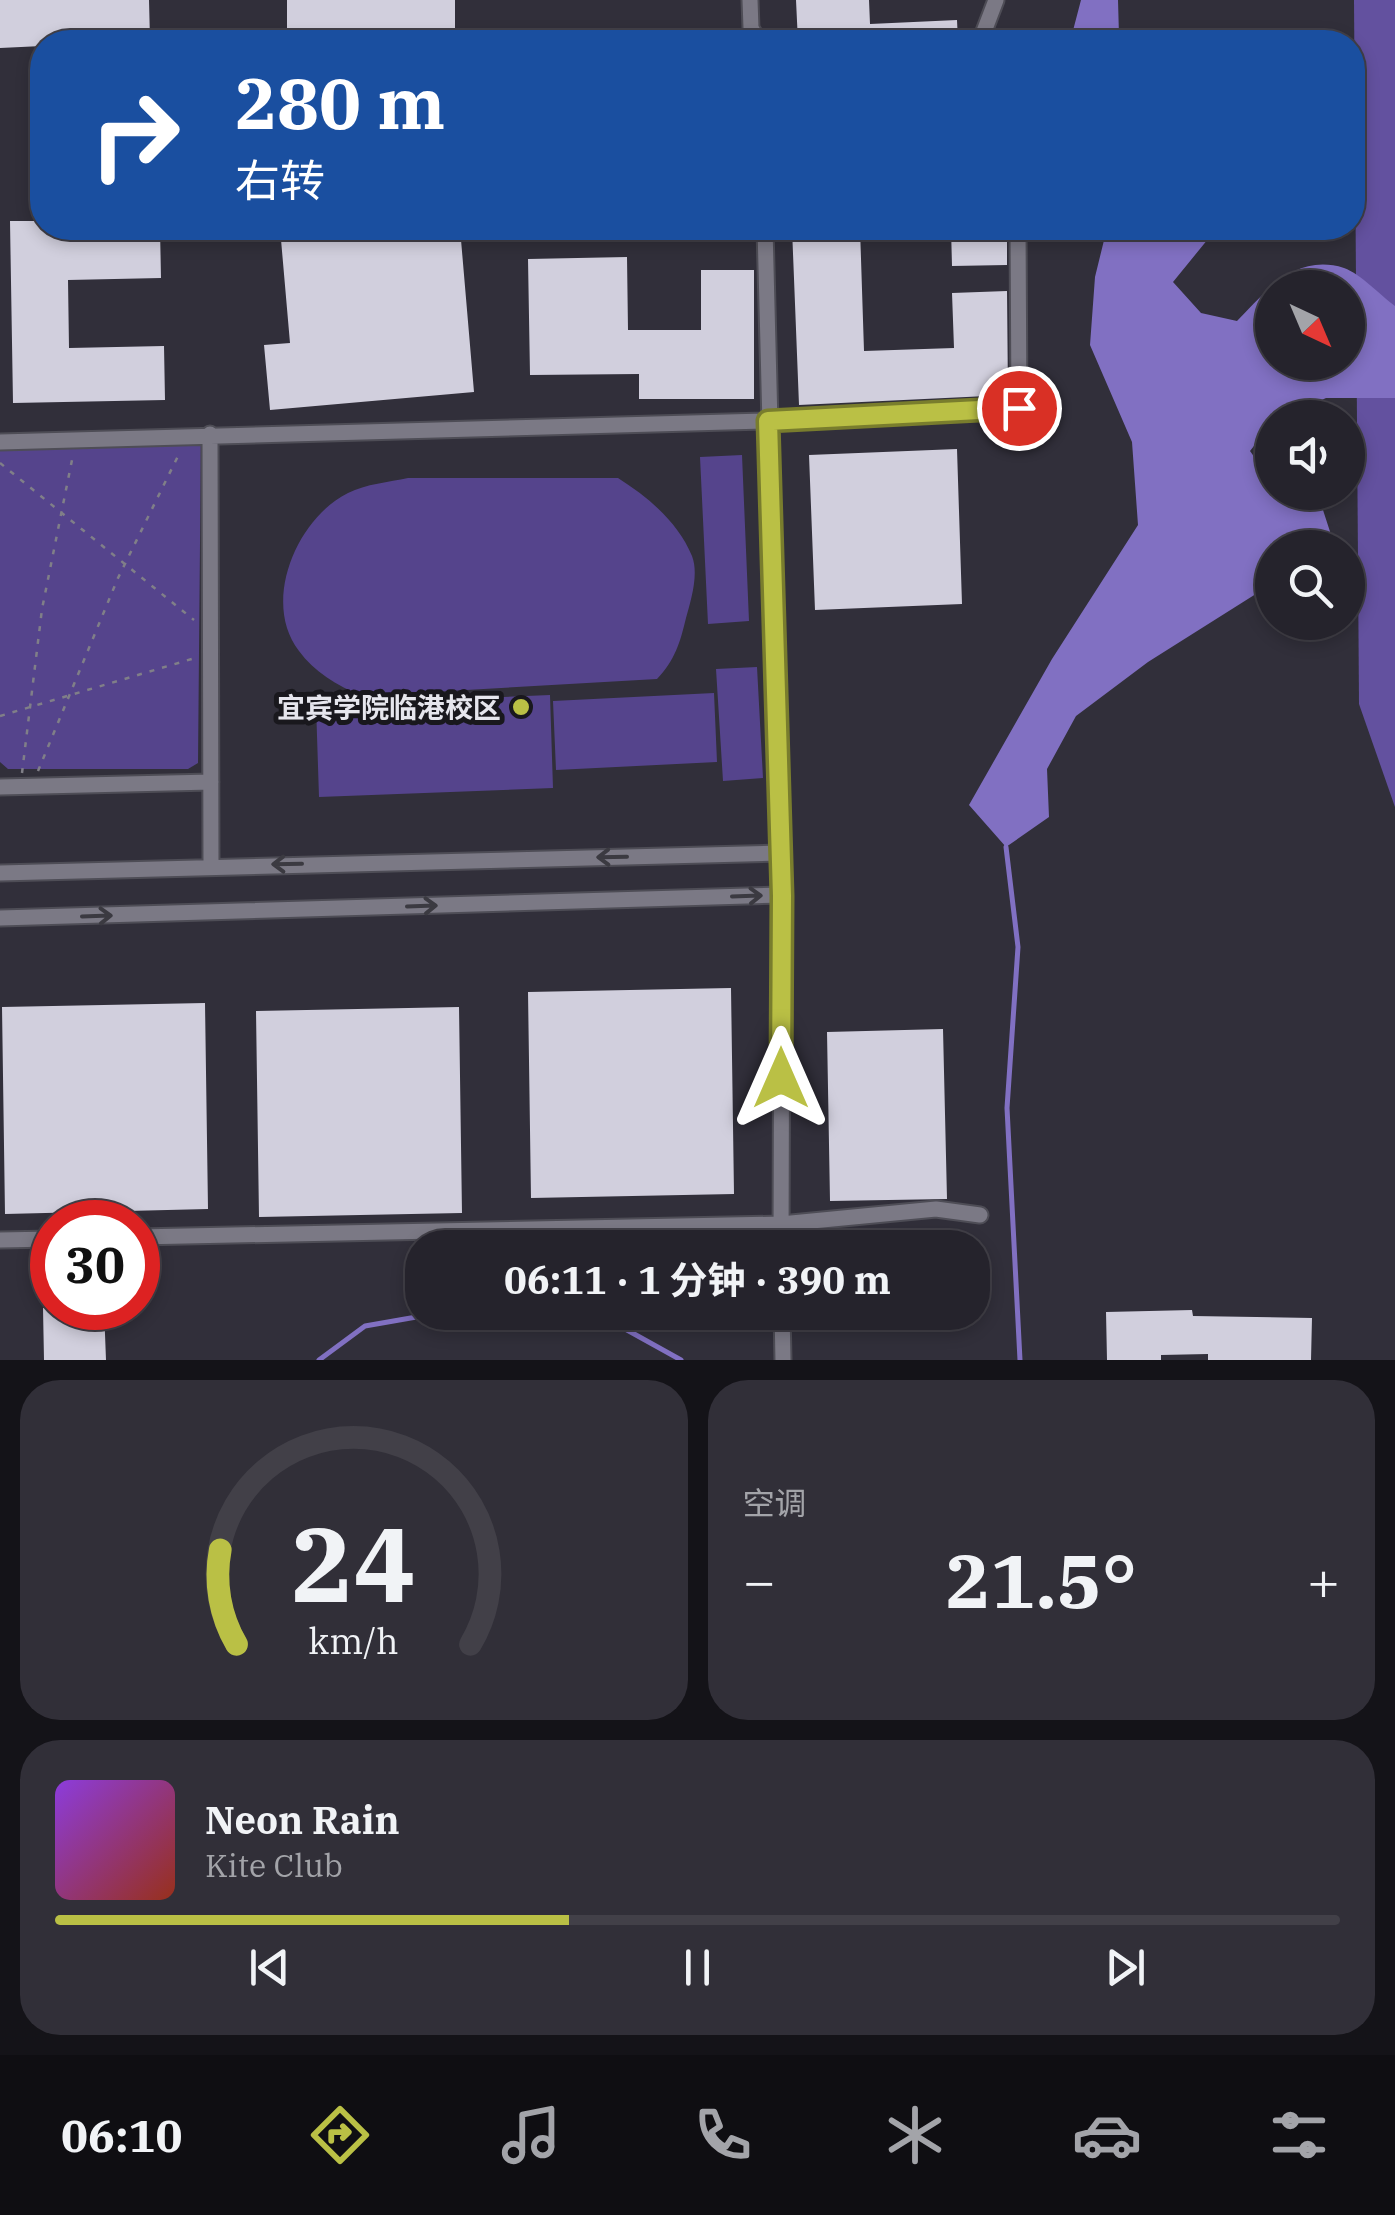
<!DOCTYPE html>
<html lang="zh">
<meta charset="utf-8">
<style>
:root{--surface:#25232c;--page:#312f38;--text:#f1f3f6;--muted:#a3a4a9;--line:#424048;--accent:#bac045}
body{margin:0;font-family:"IBM Plex Serif","Noto Sans SC",serif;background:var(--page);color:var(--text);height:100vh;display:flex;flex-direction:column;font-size:38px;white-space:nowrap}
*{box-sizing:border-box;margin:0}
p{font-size:32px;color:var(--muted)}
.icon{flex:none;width:55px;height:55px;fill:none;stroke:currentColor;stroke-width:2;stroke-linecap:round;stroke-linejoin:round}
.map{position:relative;height:1360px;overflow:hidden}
.drawer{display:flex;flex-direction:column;gap:20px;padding:20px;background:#141318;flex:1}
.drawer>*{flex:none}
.banner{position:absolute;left:30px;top:30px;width:1335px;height:210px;border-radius:40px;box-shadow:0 5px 15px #0003,0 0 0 2px var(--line);background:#1a4fa0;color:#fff;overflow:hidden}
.needle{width:65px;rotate:136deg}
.tools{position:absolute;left:1255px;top:270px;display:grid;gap:20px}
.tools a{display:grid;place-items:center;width:110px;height:110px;border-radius:50%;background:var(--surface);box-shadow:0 5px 15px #0003,0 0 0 2px var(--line);font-size:50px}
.speed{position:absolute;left:30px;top:1200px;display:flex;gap:20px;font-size:50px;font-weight:700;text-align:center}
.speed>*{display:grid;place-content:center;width:130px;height:130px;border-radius:50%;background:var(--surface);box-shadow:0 5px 15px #0003,0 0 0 2px var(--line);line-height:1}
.speed .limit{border:15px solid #d22;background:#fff;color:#111}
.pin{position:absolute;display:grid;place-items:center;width:85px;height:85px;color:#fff;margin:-42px;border:5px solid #fff;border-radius:50%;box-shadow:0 2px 10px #0007}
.me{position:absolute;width:110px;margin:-55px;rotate:0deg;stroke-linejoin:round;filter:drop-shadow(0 0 8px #0008)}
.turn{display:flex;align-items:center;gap:35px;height:210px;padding:0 40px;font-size:45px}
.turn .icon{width:130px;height:130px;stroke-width:2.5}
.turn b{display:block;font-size:70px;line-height:85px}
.big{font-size:75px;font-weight:700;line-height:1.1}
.drawer .widget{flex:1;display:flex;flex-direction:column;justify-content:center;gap:15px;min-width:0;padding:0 35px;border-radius:40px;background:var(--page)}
.drawer .dial{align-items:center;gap:0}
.dial svg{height:260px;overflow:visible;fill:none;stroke:var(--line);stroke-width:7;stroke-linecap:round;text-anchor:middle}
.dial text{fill:var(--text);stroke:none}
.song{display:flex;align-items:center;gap:30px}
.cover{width:120px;height:120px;border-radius:15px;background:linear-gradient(135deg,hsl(270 70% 55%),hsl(10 70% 35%))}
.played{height:10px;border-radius:5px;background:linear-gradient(90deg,var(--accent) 40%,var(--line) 40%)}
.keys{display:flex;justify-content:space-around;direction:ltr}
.heat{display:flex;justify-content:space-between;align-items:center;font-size:55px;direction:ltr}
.drawer .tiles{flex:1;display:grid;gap:20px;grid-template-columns:1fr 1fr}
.widget:last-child{grid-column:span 2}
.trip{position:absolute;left:405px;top:1230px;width:585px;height:100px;border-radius:40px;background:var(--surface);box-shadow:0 5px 15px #0003,0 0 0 2px var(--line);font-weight:700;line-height:100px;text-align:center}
.tabs{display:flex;height:160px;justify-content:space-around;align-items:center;background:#0f0e12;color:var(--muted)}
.tabs .icon{width:70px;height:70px}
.tabs .current{color:var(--accent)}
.tabs b{font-size:45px;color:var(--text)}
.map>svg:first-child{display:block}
</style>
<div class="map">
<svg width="1395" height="1360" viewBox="0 0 1395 1360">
<rect width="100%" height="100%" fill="#312f3a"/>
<!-- green -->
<path fill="#55448c" d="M201,434L198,763L188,769H8L0,762V442Z
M742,455L749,621L708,624L700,457Z
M408,478H618C648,497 678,522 692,556C699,574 691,600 686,618C680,643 675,660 657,679L361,696C337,685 314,672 299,651C261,602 297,518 348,493C366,484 389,482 408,478Z
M757,667L763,778L723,781L716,669Z
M714,693L717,762L556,770L553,701Z
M550,695L553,788L319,797L316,705Z"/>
<!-- forest -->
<path fill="#63519f" d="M1354,0H1395V807L1359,704Z"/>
<!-- water -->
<path fill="#8170c2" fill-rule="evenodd" d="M1081,0H1118L1119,36L1131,42H1070Z
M1107,228H1217L1173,282L1201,313L1237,321C1266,291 1296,253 1344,268C1361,274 1380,295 1395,306V398H1326L1284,417L1272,418V423L1250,451L1272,482V492L1285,493L1323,510L1335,547L1272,548V594L1259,592L1148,662L1076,716L1047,769L1049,817L1006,847L969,805L1052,659L1138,525L1132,442L1090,345L1095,277ZM1272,288H1348V362H1272Z"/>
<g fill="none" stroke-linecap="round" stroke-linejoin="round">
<!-- stream -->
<path stroke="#8170c2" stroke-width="5" d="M1006,847L1018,947L1007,1108L1020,1360
M564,1312L618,1325L681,1360
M319,1360L365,1326L445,1312"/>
</g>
<!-- building -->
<path fill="#d1cfdd" d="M0,0H149L150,40L42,42V46L0,48Z
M287,0H455V42H287Z
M796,0H869L870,24L957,20L958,42H798Z
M740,29L746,42H664L663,32Z
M10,221H42V228H160L161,278L68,280L69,348L164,346L165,400L13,403Z
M280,228H460L474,392L270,410L264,345L290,343Z
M792,228H860L864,351L954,348L952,293L1007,291L1008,395L799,405Z
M951,228H1007V265L952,266Z
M627,257L628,330H701V270H754V399H639V374L530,375L528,259Z
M957,449L962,604L815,610L809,455Z
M731,988L734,1194L531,1198L528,992Z
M205,1003L208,1209L5,1214L2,1007Z
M459,1007L462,1213L259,1217L256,1011Z
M943,1029L947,1199L830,1201L827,1032Z
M43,1308H104L106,1360H44Z
M1192,1310L1193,1316L1312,1318L1311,1360H1208V1354L1161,1355V1360H1107L1106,1312Z"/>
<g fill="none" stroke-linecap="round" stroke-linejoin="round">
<!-- street casing -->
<g stroke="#4e4d56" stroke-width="19">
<path id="street" d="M750,0L751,28L759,42
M980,42L996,0
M210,434L211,866
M0,442L768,421L1019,408L1018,228
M0,787L211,782
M0,873L779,853
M0,918L782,895L765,228
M138,1237L781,1224L936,1209L980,1215
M0,1240L52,1239
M781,1248L782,895
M782,1312L783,1360"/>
</g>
<!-- path -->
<path stroke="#807f88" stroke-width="2.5" stroke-dasharray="5 8" stroke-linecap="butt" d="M0,463L194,620
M0,716L195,658
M38,771L118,578L179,454
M22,773L42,609L73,455"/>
<!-- street -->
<use href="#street" stroke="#7b7985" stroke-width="15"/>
</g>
<!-- one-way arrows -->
<defs><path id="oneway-shaft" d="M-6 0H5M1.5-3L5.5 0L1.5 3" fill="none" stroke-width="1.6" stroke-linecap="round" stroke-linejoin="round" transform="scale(2.5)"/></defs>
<g stroke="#3b3a41">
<use href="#oneway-shaft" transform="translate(612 857) rotate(179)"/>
<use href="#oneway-shaft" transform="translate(287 864) rotate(179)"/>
<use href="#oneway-shaft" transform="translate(747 896) rotate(-2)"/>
<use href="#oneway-shaft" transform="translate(422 906) rotate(-2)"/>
<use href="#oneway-shaft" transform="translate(97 916) rotate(-2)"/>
</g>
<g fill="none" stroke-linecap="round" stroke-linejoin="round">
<!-- route casing -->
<g stroke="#797d2d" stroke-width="25">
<path id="route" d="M781,1078L782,896L768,421L1019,408"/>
</g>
<!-- route -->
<use href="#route" stroke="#bac045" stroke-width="18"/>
</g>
<!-- markers -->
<circle fill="#bac045" stroke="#19181d" stroke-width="4" cx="521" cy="707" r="10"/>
<g text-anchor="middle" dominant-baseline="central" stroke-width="10" stroke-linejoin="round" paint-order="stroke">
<!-- poi labels -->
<g font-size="28" font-weight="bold" fill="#e6e6ed" stroke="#19181d" text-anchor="end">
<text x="501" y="707">宜宾学院临港校区</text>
</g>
</g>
</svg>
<div class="tools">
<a><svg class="needle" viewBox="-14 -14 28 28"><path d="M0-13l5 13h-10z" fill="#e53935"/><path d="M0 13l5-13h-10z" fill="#a3a4a9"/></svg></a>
<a><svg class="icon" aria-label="sound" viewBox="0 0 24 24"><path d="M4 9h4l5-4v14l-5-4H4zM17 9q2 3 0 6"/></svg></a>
<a><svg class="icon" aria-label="search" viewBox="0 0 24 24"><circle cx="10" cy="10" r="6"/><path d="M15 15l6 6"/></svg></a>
</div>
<div class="speed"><div class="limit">30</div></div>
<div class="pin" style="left:1019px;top:408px;background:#d93025"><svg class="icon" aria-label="arrive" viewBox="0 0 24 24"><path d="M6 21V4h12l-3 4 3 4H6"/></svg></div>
<svg class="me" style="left:781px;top:1078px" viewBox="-20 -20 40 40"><path d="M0-17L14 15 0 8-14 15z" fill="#bac045" stroke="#fff" stroke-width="4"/></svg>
<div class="trip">06:11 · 1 分钟 · 390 m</div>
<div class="banner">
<div class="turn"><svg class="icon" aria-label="right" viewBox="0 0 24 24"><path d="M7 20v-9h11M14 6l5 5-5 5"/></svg><div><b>280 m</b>右转</div></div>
</div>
</div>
<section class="drawer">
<div class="tiles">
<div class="widget dial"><svg viewBox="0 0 100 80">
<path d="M14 69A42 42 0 1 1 86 69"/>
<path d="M14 69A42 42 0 0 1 9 40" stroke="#bac045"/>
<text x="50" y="56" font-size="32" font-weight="700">24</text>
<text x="50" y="72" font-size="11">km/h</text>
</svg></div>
<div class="widget"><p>空调</p>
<div class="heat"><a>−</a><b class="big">21.5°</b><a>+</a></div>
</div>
<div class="widget">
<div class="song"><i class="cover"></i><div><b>Neon Rain</b><p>Kite Club</p></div></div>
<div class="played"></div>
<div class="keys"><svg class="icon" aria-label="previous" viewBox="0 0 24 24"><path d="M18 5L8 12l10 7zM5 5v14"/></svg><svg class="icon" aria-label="pause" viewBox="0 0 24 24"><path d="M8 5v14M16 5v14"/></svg><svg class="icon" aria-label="next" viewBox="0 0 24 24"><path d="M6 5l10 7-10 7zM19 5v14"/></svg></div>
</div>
</div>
</section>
<nav class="tabs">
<b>06:10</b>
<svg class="icon current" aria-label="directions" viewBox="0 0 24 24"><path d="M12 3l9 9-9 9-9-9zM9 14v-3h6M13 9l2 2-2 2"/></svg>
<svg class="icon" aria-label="music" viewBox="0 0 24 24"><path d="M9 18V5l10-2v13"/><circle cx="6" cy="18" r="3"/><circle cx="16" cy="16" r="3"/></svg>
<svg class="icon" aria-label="phone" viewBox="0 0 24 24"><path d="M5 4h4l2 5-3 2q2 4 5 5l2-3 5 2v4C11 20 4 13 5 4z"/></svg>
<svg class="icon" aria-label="climate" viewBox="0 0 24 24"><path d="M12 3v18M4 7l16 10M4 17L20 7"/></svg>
<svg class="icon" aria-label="car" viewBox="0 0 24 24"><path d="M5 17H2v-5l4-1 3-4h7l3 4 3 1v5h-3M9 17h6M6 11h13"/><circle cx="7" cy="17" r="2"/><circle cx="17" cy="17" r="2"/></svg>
<svg class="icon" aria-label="filters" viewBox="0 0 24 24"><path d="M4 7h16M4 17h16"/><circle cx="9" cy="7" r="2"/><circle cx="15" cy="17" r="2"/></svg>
</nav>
